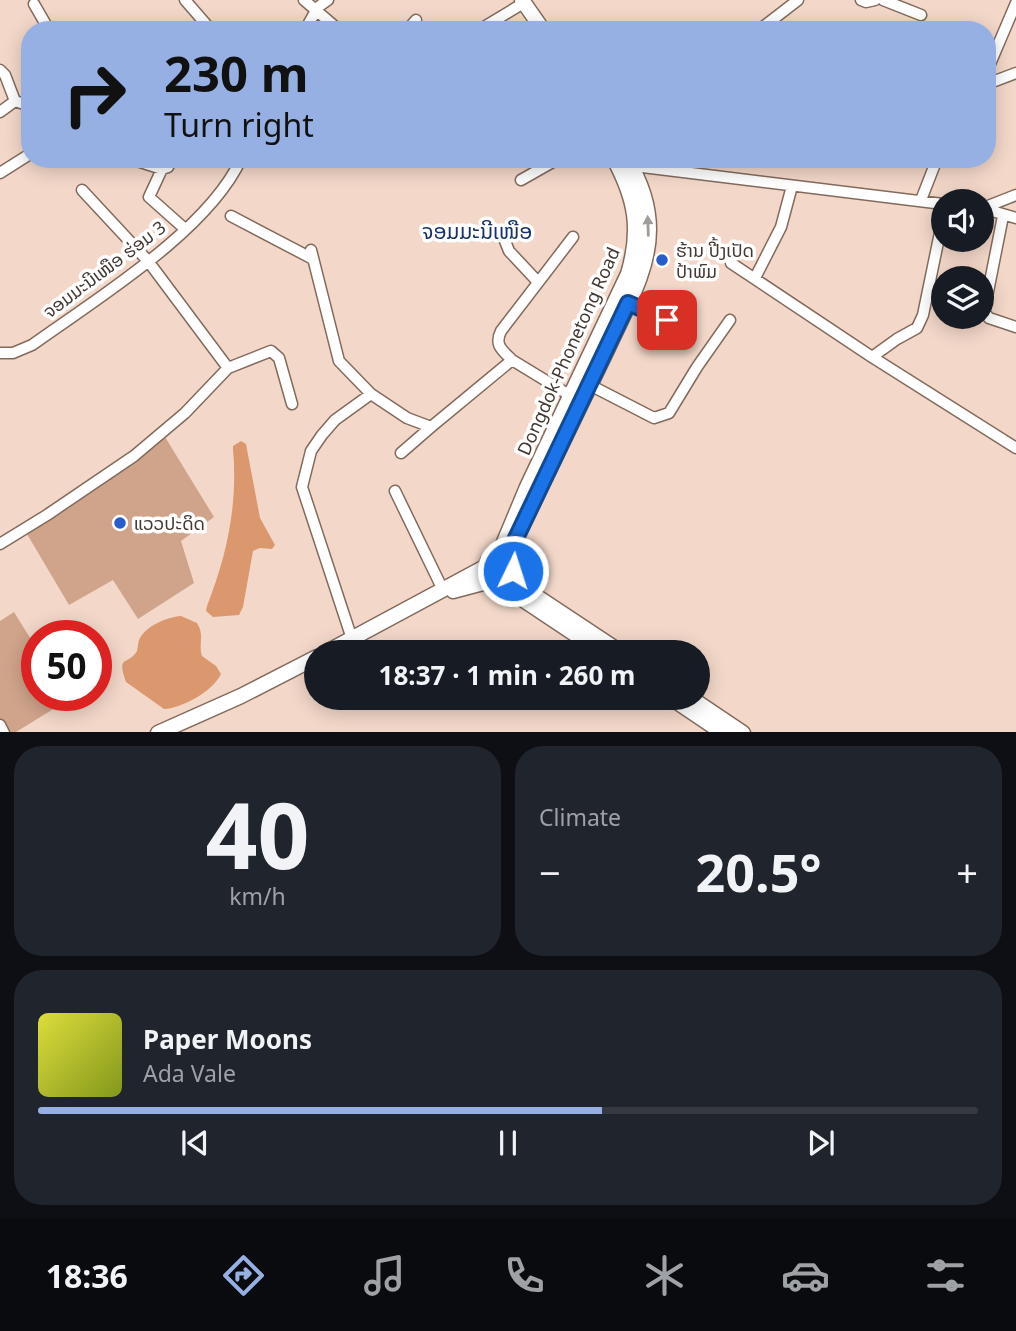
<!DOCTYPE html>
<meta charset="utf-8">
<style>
:root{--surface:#171b24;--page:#20242c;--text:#f1f3f6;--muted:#9ea1a6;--line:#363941;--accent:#96b0e3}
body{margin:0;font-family:"Noto Sans","Noto Sans Lao",sans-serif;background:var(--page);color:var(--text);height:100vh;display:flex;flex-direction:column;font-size:26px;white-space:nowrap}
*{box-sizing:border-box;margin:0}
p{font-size:23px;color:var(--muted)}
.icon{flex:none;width:38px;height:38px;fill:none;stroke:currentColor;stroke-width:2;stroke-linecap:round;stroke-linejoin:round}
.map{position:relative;height:732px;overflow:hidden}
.side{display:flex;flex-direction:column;gap:14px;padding:14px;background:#0d0f14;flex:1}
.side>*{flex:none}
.banner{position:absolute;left:21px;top:21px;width:975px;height:147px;border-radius:28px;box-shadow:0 4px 18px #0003;background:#96b0e3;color:#111;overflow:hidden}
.tools{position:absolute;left:931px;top:189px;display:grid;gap:14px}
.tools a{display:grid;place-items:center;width:63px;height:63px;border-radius:50%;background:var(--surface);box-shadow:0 4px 18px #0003;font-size:35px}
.speed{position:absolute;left:21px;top:620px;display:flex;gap:14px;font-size:35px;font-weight:700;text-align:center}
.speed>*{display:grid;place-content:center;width:91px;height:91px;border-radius:50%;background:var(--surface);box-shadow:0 4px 18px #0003;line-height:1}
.speed .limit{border:10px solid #d22;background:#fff;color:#111}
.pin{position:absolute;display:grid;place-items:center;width:60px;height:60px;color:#fff;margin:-30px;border-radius:14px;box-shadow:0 4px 10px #0006}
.me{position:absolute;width:77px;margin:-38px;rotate:4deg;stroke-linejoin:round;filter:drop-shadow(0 0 5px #0008)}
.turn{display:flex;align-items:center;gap:24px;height:147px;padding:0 28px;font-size:32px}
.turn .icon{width:91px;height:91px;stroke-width:2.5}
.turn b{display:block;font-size:49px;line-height:60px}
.big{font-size:52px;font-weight:700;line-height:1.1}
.side .card{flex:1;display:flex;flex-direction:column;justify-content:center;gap:10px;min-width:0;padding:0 24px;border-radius:28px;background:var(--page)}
.side .dial{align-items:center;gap:0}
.dial b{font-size:91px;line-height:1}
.song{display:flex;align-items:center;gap:21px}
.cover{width:84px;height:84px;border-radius:10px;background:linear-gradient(135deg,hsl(60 70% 55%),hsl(70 70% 35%))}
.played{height:7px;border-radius:4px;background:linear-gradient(90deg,var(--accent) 60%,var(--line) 60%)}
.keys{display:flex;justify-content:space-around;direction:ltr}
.heat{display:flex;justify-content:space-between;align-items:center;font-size:38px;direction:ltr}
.side .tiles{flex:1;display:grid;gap:14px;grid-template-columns:1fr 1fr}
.card:last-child{grid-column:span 2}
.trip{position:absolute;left:304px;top:640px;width:406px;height:70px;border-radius:35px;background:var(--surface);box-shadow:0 4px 18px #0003;font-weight:700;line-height:70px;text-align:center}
.tabs{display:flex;height:112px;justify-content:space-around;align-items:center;background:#090b0e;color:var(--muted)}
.tabs .icon{width:49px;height:49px}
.tabs .on{color:var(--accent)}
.tabs b{font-size:32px;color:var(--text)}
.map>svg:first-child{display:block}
</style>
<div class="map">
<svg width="1016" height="733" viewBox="0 0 1016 733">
<rect width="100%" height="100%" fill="#f3d8c9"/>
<!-- green -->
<path fill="#d0a48b" d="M162,432L214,517L181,541L194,583L138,619L113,580L69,605L24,529Z
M14,612L37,649V695H65L68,700L16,732H4L0,726V621Z"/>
<!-- water -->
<path fill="#db986f" d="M241,441L246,444L260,518L275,545L272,549L260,548L253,551L243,607L239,615L213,617L206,611L207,606C227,555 238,504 233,449V446Z
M181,616L197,623C205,635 198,644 202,656L216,666L221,674C213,691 183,708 164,709L126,682C116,654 128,666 137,651C138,647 138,643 139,640C145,626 167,617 181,616Z"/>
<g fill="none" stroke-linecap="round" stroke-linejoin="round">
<!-- minor casing -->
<g stroke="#826b5d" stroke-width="13">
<path id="minor" d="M185,0L211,30
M304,0L339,30
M861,0L866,2L875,0
M883,0L921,15
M34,4L49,30
M305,30L318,7L328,0
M407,30L416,20
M479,30L517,7
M759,30L798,0
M0,70L5,75L15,101
M987,71L1016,3
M987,84L1016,73
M0,112L15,101L30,106
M137,161L162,169L168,167L172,159
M626,165L943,204
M162,169L149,197L185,229
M0,173L30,154
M521,180L558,159
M82,190L148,261L228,368
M921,200L937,159
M982,208L1016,218
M983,208L1016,195
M231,216L313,259
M1003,216L984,312L989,318L1016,327
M505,241L509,251L538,282
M311,250L339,361L371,394L407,418L431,427L512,360L571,396
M731,263L872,357L1016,448
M755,278L781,227L792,186
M628,303L686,328
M0,353H13L32,345C96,299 208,231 241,159
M872,357L897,339L917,328L923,315L943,218
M512,360C502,350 494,345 501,331L573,237
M584,382L654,418L669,413L697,367L730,320
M401,453L431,427
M395,491L443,590
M0,544L47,515L134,456L185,413L228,368L271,351L279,358L292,404
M352,639L302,487L311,451L322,435L335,420L371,394
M0,725L4,733"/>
</g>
<!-- secondary casing -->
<g stroke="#826b5d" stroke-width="17">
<path id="secondary" d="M522,0L543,30
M499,554L527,487L628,274C641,230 636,200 614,159
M507,557C540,488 574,419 607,350C624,312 649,272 649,230C649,205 640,180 627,159
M513,571L530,592L622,653
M502,582L522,599L603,653
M453,591C464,588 476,585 487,582C491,582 495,583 499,583C514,582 515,566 507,557L494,555C484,562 482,573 492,581
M325,653L485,567
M671,698L723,733
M691,698L743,733
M158,733L241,696L317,657"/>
</g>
<!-- minor -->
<use href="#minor" stroke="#fff" stroke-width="10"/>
<!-- secondary -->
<use href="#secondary" stroke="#fff" stroke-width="14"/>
</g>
<!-- one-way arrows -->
<defs><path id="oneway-solid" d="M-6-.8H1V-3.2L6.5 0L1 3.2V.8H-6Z" transform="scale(1.75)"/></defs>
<use fill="#a19c98" href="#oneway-solid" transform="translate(648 226) rotate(-92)"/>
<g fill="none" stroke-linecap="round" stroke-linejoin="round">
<!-- route casing -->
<g stroke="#114b97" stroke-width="18">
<path id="route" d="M513,571L511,561L507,557L628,303L667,320"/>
</g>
<!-- route -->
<use href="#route" stroke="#1a73e8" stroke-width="12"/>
</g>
<!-- markers -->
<g fill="#265dcb" stroke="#fff" stroke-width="2.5">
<circle cx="662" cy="260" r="7"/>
<circle cx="120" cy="523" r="7"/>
</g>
<g text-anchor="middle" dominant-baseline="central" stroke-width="7" stroke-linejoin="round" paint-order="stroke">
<!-- poi labels -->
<g font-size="18" fill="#433832" stroke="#fff" text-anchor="start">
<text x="676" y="250">ຮ້ານ ປີ້ງເປັດ<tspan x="676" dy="21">ປ້າພົມ</tspan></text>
<text x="134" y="523">ແວວປະດິດ</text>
</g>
<!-- street labels -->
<g font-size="18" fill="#433832" stroke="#fff">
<text transform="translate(104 269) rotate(-37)">ຈອມມະນີເໜືອ ຮ່ອມ 3</text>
<text transform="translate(568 351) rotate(-66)">Dongdok-Phonetong Road</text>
</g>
<!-- quarter labels -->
<g font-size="21" fill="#163167" stroke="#fff">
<text x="477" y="231">ຈອມມະນີເໜືອ</text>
</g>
</g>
</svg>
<div class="tools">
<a><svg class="icon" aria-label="sound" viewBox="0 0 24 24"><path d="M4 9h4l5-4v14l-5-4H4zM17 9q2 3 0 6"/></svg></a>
<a><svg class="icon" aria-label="layers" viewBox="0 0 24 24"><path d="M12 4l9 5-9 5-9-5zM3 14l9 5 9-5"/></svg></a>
</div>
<div class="speed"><div class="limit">50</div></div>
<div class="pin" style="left:667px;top:320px;background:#d93025"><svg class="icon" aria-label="arrive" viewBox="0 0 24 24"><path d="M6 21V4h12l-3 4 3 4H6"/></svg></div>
<svg class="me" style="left:513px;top:571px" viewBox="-20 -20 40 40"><circle r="17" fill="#1a73e8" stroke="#fff" stroke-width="3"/><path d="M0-11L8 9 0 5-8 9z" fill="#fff"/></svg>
<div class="trip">18:37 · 1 min · 260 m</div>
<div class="banner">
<div class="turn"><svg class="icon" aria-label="right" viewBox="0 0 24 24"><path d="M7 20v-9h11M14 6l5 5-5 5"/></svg><div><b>230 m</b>Turn right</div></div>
</div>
</div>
<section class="side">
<div class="tiles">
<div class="card dial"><b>40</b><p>km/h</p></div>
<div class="card"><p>Climate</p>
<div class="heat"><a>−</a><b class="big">20.5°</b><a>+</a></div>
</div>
<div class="card">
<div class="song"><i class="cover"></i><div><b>Paper Moons</b><p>Ada Vale</p></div></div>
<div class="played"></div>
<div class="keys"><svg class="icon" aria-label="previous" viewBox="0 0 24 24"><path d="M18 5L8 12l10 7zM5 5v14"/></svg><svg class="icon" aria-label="pause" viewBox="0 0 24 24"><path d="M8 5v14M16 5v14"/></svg><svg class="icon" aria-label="next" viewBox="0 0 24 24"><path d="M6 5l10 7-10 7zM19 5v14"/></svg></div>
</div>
</div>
</section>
<nav class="tabs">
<b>18:36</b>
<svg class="icon on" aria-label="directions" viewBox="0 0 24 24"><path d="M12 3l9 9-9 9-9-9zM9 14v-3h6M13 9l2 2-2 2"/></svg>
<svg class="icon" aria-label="music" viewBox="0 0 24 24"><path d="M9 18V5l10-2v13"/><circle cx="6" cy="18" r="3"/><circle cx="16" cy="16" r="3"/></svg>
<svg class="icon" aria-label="phone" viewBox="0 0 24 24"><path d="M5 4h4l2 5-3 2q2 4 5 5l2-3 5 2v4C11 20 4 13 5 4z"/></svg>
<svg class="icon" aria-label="climate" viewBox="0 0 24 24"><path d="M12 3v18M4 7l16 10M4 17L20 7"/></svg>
<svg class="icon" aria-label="car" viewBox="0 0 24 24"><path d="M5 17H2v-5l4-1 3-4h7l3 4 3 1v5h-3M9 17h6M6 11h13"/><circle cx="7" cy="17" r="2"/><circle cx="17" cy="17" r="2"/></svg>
<svg class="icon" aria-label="filters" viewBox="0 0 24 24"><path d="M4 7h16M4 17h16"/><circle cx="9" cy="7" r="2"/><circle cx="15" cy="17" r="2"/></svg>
</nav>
